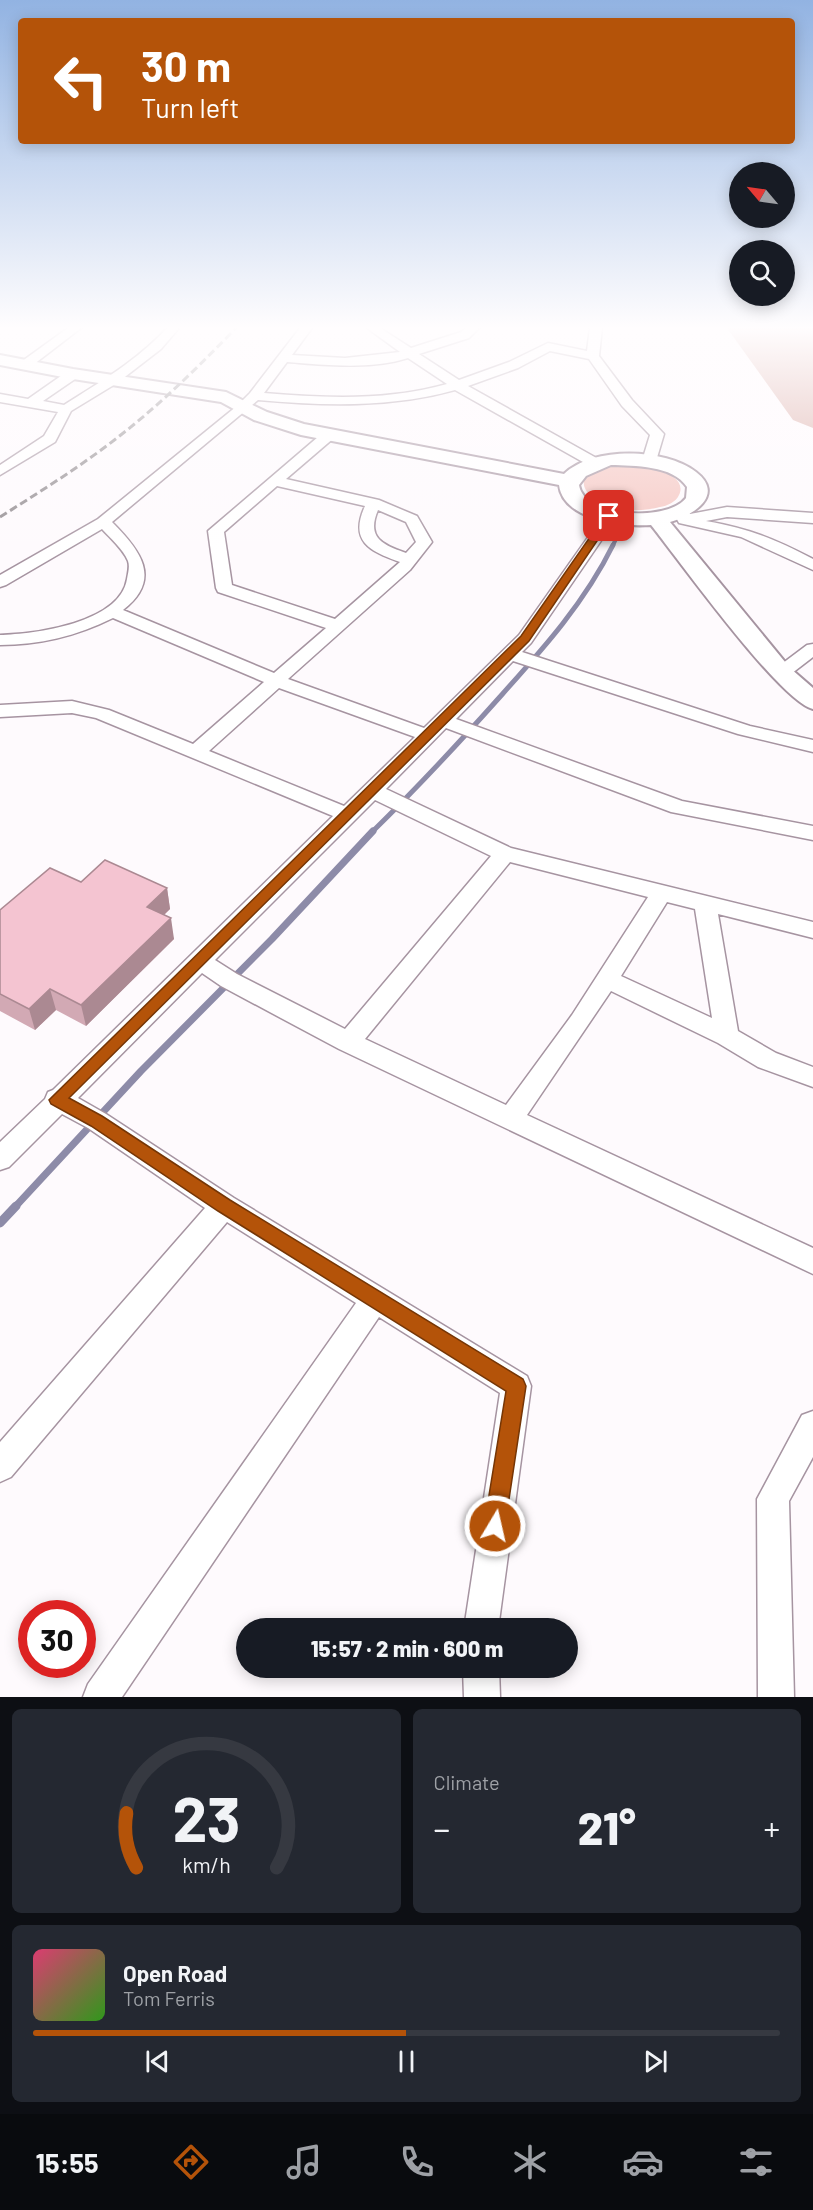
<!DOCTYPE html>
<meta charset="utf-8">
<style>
:root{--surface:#171b24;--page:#242831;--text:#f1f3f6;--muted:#9ea1a6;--line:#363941;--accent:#b45309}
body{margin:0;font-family:Barlow,sans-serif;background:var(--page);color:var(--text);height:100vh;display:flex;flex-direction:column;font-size:22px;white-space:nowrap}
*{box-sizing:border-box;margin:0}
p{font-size:20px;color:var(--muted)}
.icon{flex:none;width:33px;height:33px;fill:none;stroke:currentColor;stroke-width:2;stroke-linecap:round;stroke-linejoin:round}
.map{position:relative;height:1697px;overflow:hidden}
.details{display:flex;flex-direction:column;gap:12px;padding:12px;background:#0d0f14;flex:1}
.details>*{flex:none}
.guide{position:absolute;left:18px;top:18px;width:777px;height:126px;border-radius:6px;box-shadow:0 3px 15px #0003;background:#b45309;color:#fff;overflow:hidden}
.needle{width:39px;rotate:299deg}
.tools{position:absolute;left:729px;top:162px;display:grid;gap:12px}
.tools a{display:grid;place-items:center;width:66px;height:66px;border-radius:50%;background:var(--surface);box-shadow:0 3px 15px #0003;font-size:30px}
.speed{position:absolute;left:18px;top:1600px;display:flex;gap:12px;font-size:30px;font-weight:700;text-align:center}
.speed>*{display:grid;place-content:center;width:78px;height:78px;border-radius:50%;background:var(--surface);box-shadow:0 3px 15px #0003;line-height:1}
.speed .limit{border:9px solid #d22;background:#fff;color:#111}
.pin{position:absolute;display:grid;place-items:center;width:51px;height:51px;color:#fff;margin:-26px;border-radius:12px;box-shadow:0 3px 9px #0006}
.me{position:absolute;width:66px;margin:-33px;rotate:9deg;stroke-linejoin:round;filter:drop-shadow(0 0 4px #0008)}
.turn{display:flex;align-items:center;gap:21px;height:126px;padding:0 24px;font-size:27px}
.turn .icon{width:78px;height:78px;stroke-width:2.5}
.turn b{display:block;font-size:42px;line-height:51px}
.big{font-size:45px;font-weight:800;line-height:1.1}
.details .tile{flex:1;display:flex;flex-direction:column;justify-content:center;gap:9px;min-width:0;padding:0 21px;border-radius:9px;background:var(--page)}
.details .dial{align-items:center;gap:0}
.dial svg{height:156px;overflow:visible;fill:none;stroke:var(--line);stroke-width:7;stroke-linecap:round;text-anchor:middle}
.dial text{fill:var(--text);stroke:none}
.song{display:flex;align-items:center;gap:18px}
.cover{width:72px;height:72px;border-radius:9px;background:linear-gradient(135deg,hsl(340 70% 55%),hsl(110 70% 35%))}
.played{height:6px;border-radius:3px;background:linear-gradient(90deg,var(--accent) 50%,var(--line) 50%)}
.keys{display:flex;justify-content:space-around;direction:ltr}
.heat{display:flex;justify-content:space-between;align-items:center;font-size:33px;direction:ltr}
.details .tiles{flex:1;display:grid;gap:12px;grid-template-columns:1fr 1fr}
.tile:last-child{grid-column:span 2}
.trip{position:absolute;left:236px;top:1618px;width:342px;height:60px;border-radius:30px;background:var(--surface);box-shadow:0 3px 15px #0003;font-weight:800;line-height:60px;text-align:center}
.tab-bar{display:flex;height:96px;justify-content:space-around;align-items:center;background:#090b0e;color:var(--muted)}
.tab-bar .icon{width:42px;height:42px}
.tab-bar .active{color:var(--accent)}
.tab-bar b{font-size:27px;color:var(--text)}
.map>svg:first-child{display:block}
</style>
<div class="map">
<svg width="813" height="1697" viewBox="0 0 813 1697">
<rect width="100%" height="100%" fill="#fefafd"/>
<!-- green -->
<path fill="#f5c6c1" d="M627,464C640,465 690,472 679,495C676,502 667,506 660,507C602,523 540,471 627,464Z"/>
<!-- forest -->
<path fill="#d9a9a3" d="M727,328H813V428L793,420Z"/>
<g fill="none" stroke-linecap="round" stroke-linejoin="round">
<!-- stream-far3 -->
<path stroke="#8d8ba8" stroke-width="4" d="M612,547L622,527"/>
<!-- stream-far2 -->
<path stroke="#8d8ba8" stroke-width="5" d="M371,833C415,790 457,745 498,699C541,651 584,604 613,545"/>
<!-- stream-far1 -->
<path stroke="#8d8ba8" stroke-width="7" d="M15,1207L141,1071L272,939L373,831"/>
<!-- stream -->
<path stroke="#8d8ba8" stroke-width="9" d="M0,1223L16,1206"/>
<!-- street casing -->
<g stroke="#a694a1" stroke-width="3">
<path id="street" d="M68,328H81L29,368H21L19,365L21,362Z
M167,328H179L161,349L117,383L71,411L55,442L0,475V465L44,436L58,412L0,402V394L28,399L68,371H78L79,374L78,377L43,401L64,405C100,382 138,360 167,328Z
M300,328H312L292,355L345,358L400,352L367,328H380L411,348L461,332L466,328H479L469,338L419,354L459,380L509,362L548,343L587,351L590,328H602L599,356L632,400L664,434L656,461L649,465L642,461L650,435L622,406L589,359L550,351L518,368L468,386L600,460L602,463L600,466H590L455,390C391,408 324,406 258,400L112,522C140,550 163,579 123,610L274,673L326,628L218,592L216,588L208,531L325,431H335L337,434L335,437L286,479L379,500L417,516L432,542L410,570L288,679L424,728L519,635L605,513H615L618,516L531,643L522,652L750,726L813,740V752L738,734L513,661L456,719L682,801L813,826V840L671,812L446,728L386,789L511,848L813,922V938L718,914L738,1031L776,1053L813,1067V1087L758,1067L718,1043L611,991L527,1115L813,1248V1274L339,1049L221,986L202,973L78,1098L106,1114L234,1198L527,1376L531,1386L498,1629H464L500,1393L379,1317L122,1697H83L88,1684L356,1303L227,1222L11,1477L0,1482V1442L205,1208L88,1128L62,1114L9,1167L0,1170V1142L45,1099L48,1092L53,1090L333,816L96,718L72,713L0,717V705L72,701L109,710L193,744L264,682L113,618C77,636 40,645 0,645V635C35,634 120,623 127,579C128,573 130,567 128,561C123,549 111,539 102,529L6,585L0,587V575L98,519L237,406L250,393ZM408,358L447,384C388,401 324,398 264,393L287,362C327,365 370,370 408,358ZM277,486L365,506C349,541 369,551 400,562L335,619L232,585L224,532ZM378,510L406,522L416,542L406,553C383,545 366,538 378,510ZM279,688L415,737L344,806L209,751ZM375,800L491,856L345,1029L237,974L215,960ZM510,862L648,897L572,1015L506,1105L365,1039ZM667,902L695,909L712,1018L621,976Z
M681,507L686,509L690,514L727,507L813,513V523L727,517L706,521C750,529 773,538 813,559V570L741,537L679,523L673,512Z
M813,644V657L787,677H775L772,673L775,669L807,645Z
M813,1411V1457L789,1501L794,1697H758L757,1499L802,1415Z
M463,1668H499L500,1697H464Z"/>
</g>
<!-- secondary casing -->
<g stroke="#a694a1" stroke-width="4">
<path id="secondary" d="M0,355L73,369L226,392L267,412L304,424L564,474C593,446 665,448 696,472C726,495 692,516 670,522L790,668L813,688V709C779,700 679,560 651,525C623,527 563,520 559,485L301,435L254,420L221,402L73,379L0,365ZM611,465C634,466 673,465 687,487L686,498C668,522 584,518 579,485L586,476Z"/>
</g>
<!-- street -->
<use href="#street" fill="#fff" fill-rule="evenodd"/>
<!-- secondary -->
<use href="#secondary" fill="#fff" fill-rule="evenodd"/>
<!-- rail -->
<path stroke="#908a8e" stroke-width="3" stroke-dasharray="8 4" stroke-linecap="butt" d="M0,517C41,491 83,465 122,434C163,402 200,365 236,328"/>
</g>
<!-- wall -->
<path fill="#d2a9b4" d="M81,882L167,888L170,909L164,915L174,939L86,1026L56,1010L35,1030L0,1011V910Z"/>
<!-- shaded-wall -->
<path fill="#ab8992" d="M167,888L170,909L150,928L147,907Z
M171,918L174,939L86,1026L81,1005Z
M50,989L56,1010L35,1030L29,1009Z"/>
<!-- building -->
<path fill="#f4c4d1" stroke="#ab8992" stroke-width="1.5" d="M105,860L167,888L147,907L171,918L81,1005L50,989L29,1009L0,994V910L50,868L81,882Z"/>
<!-- sky -->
<linearGradient id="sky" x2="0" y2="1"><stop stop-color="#92b3e2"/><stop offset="0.58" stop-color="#fffdfe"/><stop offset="1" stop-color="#fffdfe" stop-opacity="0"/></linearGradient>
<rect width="813" height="565" fill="url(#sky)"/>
<!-- route -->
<path fill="#b45309" stroke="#753606" stroke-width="1.5" d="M606,514L614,516L529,641L69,1098L102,1116L230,1200L523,1379L526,1386L505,1526L502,1533L495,1537L487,1533L484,1526L506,1391L218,1211L91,1126L51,1104L49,1100L521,636Z"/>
</svg>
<div class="tools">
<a><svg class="needle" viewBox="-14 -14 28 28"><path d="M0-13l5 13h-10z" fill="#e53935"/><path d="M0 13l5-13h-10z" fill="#9ea1a6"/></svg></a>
<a><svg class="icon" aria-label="search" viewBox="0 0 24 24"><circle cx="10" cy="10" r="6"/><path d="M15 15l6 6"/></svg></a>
</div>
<div class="speed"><div class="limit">30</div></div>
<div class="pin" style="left:609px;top:516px;background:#d93025"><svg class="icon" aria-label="arrive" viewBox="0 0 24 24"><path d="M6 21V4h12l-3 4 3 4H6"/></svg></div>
<svg class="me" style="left:495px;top:1526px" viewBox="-20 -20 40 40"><circle r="17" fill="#b45309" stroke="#fff" stroke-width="3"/><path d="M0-11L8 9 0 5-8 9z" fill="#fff"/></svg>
<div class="trip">15:57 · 2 min · 600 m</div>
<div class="guide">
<div class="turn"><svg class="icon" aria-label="left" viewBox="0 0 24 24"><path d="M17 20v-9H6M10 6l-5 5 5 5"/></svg><div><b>30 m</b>Turn left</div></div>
</div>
</div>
<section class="details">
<div class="tiles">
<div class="tile dial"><svg viewBox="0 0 100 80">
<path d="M14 69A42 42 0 1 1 86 69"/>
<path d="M14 69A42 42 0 0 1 9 41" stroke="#b45309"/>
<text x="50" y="56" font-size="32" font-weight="700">23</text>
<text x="50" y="72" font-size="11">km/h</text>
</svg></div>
<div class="tile"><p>Climate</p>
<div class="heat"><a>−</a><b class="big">21°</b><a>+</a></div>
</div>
<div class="tile">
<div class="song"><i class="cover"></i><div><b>Open Road</b><p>Tom Ferris</p></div></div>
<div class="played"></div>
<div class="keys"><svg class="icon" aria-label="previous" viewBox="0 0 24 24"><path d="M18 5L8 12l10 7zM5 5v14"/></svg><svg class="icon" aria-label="pause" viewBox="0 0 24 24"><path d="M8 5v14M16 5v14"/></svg><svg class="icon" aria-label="next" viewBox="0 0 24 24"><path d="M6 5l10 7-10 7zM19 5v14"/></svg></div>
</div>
</div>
</section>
<nav class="tab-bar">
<b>15:55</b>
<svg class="icon active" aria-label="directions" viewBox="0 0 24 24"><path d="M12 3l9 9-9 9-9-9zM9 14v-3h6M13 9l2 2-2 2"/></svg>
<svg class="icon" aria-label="music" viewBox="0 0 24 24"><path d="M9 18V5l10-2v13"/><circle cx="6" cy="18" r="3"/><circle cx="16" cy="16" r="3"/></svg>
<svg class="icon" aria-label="phone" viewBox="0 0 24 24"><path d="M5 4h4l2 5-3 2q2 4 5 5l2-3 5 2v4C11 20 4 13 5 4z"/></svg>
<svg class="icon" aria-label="climate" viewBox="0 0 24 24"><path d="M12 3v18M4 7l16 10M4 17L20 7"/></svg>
<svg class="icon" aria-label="car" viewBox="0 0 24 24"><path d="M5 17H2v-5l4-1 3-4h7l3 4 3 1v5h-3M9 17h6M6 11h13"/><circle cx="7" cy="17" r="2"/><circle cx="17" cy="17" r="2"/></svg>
<svg class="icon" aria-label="filters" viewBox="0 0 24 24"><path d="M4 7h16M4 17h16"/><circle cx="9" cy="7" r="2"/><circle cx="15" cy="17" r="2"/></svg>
</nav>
